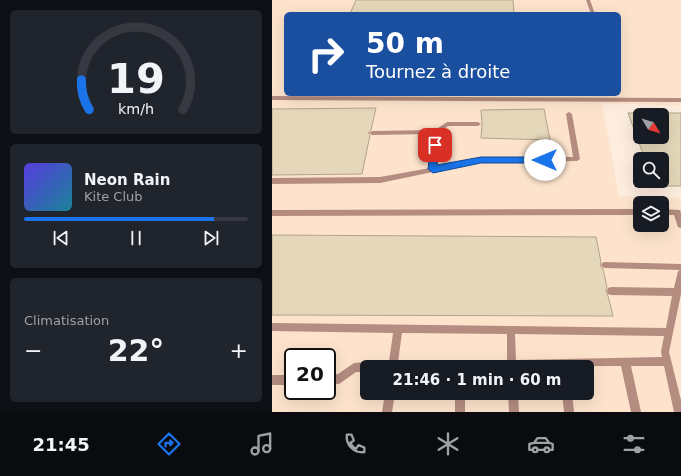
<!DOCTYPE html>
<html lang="fr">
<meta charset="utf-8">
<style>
:root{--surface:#171b24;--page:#20242c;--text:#f1f3f6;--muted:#9ea1a6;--line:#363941;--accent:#1a73e8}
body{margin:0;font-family:"DejaVu Sans",sans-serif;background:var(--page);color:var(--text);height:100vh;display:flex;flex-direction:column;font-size:15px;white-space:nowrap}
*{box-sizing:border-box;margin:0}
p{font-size:13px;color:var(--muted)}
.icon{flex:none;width:22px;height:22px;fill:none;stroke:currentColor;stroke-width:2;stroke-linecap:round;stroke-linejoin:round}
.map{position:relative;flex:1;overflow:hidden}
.details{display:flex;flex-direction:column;gap:10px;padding:10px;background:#0d0f14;width:272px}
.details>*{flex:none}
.hud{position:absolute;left:12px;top:12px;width:337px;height:84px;border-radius:6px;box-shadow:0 4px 16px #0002;background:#1a4fa0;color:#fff;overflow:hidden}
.needle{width:26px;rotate:128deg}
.tools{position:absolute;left:361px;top:108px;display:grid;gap:8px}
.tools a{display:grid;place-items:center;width:36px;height:36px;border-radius:6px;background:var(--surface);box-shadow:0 4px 16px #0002;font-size:20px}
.speed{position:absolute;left:12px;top:348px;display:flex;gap:8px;font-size:20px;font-weight:700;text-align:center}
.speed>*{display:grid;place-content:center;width:52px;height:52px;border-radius:50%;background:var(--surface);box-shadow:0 4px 16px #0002;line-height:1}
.speed .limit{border:2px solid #111;border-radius:6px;background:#fff;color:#111}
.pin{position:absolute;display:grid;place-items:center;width:34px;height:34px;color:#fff;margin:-17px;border-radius:8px;box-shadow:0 2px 6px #0006}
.me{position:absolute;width:44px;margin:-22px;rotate:270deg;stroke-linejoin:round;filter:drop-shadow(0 0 3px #0008)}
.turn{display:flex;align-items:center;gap:14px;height:84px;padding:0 16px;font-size:18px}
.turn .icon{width:52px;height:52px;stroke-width:2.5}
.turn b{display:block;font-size:28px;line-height:34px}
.big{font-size:30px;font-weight:800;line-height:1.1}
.details .tile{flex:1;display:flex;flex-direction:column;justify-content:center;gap:6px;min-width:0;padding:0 14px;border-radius:6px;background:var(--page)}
.details .dial{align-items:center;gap:0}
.dial svg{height:104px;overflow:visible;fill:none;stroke:var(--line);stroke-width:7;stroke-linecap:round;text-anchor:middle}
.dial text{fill:var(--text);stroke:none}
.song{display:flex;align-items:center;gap:12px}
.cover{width:48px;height:48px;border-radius:6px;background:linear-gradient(135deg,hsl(250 70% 55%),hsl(190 70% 35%))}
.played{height:4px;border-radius:2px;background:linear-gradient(90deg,var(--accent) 85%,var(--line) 85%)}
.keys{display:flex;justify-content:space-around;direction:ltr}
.heat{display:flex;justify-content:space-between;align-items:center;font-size:22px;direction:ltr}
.trip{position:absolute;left:88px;top:360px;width:234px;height:40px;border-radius:6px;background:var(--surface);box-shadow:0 4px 16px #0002;font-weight:800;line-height:40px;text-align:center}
.menu{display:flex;height:64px;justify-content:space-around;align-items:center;background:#090b0e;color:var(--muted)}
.menu .icon{width:28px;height:28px}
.menu .active{color:var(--accent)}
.menu b{font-size:18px;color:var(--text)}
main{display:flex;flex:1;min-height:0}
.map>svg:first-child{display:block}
</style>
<main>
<section class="details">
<div class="tile dial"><svg viewBox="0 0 100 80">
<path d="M14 69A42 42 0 1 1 86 69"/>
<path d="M14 69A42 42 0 0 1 8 46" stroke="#1a73e8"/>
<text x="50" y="56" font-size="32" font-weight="700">19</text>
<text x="50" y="72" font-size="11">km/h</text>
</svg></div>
<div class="tile">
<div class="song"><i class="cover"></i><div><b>Neon Rain</b><p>Kite Club</p></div></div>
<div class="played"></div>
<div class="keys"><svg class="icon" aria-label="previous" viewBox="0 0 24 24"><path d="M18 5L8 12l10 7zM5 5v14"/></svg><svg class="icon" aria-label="pause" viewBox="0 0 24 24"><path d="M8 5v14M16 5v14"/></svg><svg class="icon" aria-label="next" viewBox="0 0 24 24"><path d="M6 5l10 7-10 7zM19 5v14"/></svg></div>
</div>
<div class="tile"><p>Climatisation</p>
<div class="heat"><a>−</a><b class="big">22°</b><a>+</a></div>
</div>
</section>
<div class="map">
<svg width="409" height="412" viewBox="0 0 409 412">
<rect width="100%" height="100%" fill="#fdeddf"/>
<!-- built -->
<path fill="#fde3cc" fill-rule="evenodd" d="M0,0H409V106L330,103L347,196L409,198V412H0ZM14,14H347V94H14ZM368,203H390V225H368ZM21,357H55V391H21ZM95,367H315V393H95Z"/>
<!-- building -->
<path fill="#e5d8ba" stroke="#b1a488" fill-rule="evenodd" d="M84,0H241L242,14H78Z
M104,108L99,130L96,133L98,135L90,174L0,175V109Z
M272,109L278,140L209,138L210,124L209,110Z
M356,113H409V186H382L380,181H390V159H373ZM368,115H390V137H368Z
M0,235L324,237L329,262L328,266L331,269L335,287L334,291L336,296L341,316L0,315Z"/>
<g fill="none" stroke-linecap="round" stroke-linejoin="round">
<!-- lane -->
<path fill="#b48c80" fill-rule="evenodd" d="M314,0H318L323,14H319Z
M0,96L409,98V102L0,100Z
M297,112L300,114L308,159L305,161L209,162L108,183L0,184V178L108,177L158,168L161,134L100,135L97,133L100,131L163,130L175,122H206L209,124L206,126H176L167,133L164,166L209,158L301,157L294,114Z
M368,209V215L0,216V210Z
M390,209L408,210L409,213V228L406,227L402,215H390Z
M333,262L409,264V294L397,352L409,400V412H402L392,366H359L369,412H359L349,366L100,367L102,364L105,362H117L121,333L0,331V323L394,328L400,296L339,295L336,294L335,291L336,288L339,287L402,288L406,271L409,270L333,268L330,267L329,265L330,263ZM130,333L235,334V360L126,362ZM243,334L392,336L389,352L390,357L244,360Z
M95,362L98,364L100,367H95V372H84L67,384H55V374H66L82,363Z
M0,375H21V385H0Z
M113,393H123L120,412H110Z
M183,393H193V412H183Z
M236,393H246L247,412H237Z
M290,393H300L302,412H292Z"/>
</g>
<!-- route -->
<path fill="#1a73e8" stroke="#114b97" d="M163,142L167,145L165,165L209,157H273L277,160L273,163H209L161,173L156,169L159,145Z"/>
</svg>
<div class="tools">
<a><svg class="needle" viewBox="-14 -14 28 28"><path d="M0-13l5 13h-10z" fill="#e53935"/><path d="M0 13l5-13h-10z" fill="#9ea1a6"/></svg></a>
<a><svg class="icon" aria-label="search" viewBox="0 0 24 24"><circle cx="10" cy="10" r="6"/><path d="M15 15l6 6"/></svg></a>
<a><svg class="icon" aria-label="layers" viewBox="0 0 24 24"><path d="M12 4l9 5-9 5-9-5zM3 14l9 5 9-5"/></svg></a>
</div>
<div class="speed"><div class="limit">20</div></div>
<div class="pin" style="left:163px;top:145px;background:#d93025"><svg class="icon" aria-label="arrive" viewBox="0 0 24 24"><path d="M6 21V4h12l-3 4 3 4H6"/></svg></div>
<svg class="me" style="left:273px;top:160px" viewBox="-20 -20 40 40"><circle r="19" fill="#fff"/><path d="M0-13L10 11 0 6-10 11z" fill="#1a73e8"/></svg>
<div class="trip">21:46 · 1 min · 60 m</div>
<div class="hud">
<div class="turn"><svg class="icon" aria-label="right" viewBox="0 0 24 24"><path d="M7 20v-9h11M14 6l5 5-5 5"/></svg><div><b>50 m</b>Tournez à droite</div></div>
</div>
</div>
</main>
<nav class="menu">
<b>21:45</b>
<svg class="icon active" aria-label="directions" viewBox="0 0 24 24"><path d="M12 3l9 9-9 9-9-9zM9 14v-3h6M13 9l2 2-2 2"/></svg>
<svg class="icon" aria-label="music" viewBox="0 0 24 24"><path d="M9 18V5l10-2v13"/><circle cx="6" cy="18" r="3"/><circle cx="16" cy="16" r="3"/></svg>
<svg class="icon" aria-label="phone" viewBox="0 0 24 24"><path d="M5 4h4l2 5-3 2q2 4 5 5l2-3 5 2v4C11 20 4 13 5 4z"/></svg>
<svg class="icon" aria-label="climate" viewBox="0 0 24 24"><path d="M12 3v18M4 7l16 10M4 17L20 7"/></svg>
<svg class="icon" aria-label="car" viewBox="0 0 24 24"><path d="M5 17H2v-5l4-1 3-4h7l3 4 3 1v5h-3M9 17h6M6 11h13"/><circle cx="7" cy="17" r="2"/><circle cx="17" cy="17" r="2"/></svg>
<svg class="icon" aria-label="filters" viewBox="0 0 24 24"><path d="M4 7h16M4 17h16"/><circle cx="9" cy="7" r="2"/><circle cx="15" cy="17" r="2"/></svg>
</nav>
